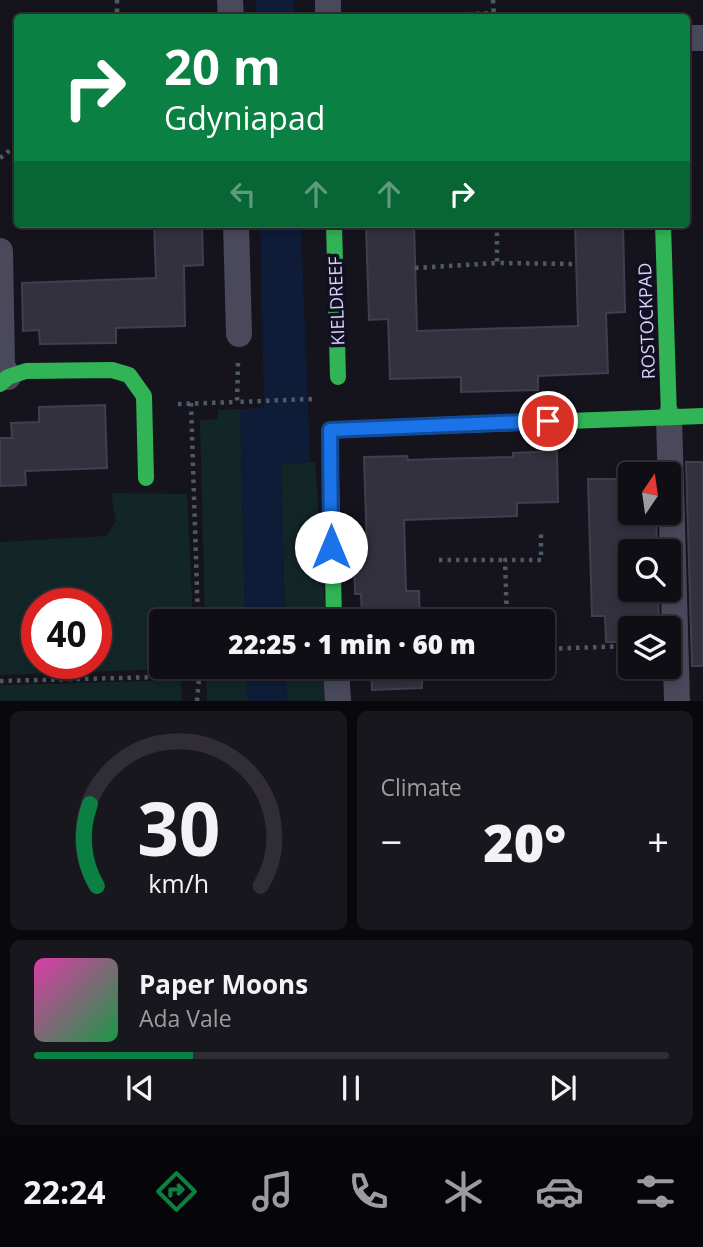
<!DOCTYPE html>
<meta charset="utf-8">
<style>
:root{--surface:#100e15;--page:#19171e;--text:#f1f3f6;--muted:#9c9ca0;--line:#302e34;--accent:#0b8043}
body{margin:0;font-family:"Open Sans",sans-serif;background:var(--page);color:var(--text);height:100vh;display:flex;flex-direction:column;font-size:26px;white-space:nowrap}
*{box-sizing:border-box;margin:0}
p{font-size:23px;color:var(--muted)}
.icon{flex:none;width:38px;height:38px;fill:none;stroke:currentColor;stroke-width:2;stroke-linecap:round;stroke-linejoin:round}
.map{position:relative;height:701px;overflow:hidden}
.panel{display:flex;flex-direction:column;gap:10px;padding:10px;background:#09080c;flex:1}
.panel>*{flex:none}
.banner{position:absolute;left:14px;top:14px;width:676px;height:214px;border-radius:7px;box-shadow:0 4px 10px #0003,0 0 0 2px var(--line);background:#0b8043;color:#fff;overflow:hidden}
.needle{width:46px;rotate:13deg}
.controls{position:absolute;left:618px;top:462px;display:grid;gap:14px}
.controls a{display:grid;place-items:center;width:63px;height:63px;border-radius:7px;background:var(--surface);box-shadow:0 4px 10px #0003,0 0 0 2px var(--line);font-size:35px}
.speed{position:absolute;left:21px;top:588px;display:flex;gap:14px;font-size:35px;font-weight:700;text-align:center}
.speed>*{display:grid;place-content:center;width:91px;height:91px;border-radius:50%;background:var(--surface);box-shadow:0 4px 10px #0003,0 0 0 2px var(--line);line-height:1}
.speed .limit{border:10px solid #d22;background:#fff;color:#111}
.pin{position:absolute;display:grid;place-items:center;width:60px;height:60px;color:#fff;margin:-30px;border:4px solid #fff;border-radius:50%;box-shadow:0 2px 7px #0007}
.me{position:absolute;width:77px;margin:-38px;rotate:0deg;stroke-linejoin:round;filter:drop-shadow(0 0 5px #0008)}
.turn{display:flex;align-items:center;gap:24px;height:147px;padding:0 35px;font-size:32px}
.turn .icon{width:91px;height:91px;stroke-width:2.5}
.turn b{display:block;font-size:49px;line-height:60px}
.lanes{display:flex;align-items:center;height:66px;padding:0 35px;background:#0003;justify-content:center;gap:35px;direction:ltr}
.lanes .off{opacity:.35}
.big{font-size:52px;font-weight:800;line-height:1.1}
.panel .widget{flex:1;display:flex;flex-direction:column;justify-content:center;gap:10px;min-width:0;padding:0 24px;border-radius:10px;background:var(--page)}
.panel .dial{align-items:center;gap:0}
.dial svg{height:182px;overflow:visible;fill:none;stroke:var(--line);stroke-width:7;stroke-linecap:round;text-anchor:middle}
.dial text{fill:var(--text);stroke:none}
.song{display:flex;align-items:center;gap:21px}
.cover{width:84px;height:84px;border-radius:10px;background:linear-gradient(135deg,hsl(320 70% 55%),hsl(140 70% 35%))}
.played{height:7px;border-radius:4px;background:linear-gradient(90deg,var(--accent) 25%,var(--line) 25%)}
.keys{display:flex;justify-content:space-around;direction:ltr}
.heat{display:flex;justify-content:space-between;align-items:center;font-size:38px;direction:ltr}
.panel .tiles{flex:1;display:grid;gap:10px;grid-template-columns:1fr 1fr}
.widget:last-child{grid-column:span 2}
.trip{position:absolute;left:149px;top:609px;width:406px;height:70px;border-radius:7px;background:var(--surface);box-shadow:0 4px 10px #0003,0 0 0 2px var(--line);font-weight:800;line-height:70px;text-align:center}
.tabs{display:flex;height:112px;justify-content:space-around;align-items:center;background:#060608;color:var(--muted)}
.tabs .icon{width:49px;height:49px}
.tabs .current{color:var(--accent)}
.tabs b{font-size:32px;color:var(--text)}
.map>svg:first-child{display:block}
</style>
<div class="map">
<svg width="703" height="701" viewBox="0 0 703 701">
<rect width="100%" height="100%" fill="#15131c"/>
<!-- green -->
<path fill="#132627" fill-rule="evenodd" d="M240,409L245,621H205L200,420L217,419L218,410Z
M315,462L326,621H285L281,464Z
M111,493L187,494L193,621H161V667L195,668L0,675V542L106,536L116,521ZM37,604H96V663H37Z
M206,667H247V701H207Z
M286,667H328L329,701H287Z
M181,680L182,701H0V685Z"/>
<!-- water -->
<path fill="#0f1c37" d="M256,0H294L295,17H256Z
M260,224H301L310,462L281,464L285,621H245L240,409L264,408Z
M247,667H286L287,701H247Z"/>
<!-- building -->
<path fill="#33313e" stroke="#413e4f" stroke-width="2" d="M154,224H202L203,265L184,266L185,326L116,328V343L40,344L39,330L23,331L22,283L156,278Z
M366,224H414L417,331L578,326L575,224H623L625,312L606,313L608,373L538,376V390L461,392V377L390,379L388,319L369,320Z
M105,405L107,468L25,471L26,485L0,486V438H12L11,423L39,422V407Z
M557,451L558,502L517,503V516L404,520L406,591H419L420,621H362L361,594H355L354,551H367L364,457L407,456L408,460L434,459L513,457V453Z
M686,462H703V666H692Z
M655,463V474H630V513H656L657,551H630V590H658L659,628H630V667H660L621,668L620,642H606L605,616H592L588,479H622L621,464Z
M371,667H422V688L372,690Z"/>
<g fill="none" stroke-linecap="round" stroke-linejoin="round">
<!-- path -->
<path stroke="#4d5a65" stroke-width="4.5" stroke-dasharray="3.5 5" stroke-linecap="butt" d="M117,0V18
M493,0L494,18
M408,17L494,13
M0,158L18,144
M497,224V263L576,264
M415,268L497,263
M238,363L237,402L312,399
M191,403L198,621
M178,404L237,402
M439,560H505
M507,621L505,560H541V533
M542,649L630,646
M0,681L200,676
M197,701L200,667"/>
<!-- street -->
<path stroke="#4a495c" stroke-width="26" d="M230,0L231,18
M328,0V18
M686,38H703
M236,224L239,334
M0,251L2,365L8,377
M669,417L677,701
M336,667L338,701"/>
<!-- fast -->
<path stroke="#30b455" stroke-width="16" d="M334,224L338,377
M663,224L669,417
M0,384L8,377L26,371L112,370L129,375L144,396L146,478
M334,621L330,430L703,416"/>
</g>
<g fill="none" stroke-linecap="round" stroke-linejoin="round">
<!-- route casing -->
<g stroke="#114b97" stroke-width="18">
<path id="route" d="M331,547L330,430L548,421"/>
</g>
<!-- route -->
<use href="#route" stroke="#1a73e8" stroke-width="12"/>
</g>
<g text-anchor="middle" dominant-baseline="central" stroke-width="7" stroke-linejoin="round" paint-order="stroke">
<!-- street labels -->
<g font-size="18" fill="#d7d2fb" stroke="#120f20">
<text transform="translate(336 301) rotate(-92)">KIELDREEF</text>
<text transform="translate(646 321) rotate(-92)">ROSTOCKPAD</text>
</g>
</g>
</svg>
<div class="controls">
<a><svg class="needle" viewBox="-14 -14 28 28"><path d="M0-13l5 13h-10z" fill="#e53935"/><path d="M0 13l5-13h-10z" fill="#9c9ca0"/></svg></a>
<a><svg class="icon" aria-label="search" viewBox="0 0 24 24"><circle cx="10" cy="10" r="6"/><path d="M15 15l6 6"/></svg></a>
<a><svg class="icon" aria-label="layers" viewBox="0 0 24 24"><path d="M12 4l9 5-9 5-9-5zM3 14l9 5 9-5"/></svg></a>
</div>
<div class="speed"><div class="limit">40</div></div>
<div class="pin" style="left:548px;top:421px;background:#d93025"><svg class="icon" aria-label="arrive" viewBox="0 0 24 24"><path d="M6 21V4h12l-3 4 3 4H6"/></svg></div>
<svg class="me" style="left:331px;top:547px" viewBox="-20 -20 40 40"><circle r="19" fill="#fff"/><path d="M0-13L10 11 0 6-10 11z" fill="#1a73e8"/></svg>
<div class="trip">22:25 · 1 min · 60 m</div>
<div class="banner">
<div class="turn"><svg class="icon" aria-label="right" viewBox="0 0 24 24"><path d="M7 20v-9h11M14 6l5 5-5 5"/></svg><div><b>20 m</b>Gdyniapad</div></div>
<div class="lanes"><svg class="icon off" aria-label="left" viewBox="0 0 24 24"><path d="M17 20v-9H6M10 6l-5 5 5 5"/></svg><svg class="icon off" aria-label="ahead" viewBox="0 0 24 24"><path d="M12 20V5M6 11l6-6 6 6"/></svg><svg class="icon off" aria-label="ahead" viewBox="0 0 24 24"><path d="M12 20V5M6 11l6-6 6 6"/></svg><svg class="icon" aria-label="right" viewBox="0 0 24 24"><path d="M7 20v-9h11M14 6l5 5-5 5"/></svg></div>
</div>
</div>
<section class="panel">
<div class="tiles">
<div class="widget dial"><svg viewBox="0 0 100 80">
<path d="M14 69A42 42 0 1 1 86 69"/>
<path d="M14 69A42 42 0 0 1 11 33" stroke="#0b8043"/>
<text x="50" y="56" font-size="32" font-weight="700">30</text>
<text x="50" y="72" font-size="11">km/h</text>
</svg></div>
<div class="widget"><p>Climate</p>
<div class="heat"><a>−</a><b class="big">20°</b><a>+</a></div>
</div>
<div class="widget">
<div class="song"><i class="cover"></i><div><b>Paper Moons</b><p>Ada Vale</p></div></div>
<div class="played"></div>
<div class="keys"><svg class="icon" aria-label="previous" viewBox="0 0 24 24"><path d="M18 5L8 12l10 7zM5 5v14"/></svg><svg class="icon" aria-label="pause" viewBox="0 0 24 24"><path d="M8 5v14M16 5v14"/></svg><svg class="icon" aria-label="next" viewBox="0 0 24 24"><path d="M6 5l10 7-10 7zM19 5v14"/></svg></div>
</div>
</div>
</section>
<nav class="tabs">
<b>22:24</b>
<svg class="icon current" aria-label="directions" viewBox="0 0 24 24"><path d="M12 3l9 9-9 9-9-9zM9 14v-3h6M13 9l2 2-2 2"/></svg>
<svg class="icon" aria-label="music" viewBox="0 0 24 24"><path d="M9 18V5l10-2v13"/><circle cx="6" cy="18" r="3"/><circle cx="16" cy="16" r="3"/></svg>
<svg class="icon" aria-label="phone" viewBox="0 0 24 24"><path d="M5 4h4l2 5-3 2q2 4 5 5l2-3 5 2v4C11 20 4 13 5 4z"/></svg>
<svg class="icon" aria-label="climate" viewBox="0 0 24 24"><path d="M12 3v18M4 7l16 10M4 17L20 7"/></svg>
<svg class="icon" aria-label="car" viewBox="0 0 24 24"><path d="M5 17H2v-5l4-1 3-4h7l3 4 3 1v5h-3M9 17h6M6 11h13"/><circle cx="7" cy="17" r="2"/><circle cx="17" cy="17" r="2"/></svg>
<svg class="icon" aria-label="filters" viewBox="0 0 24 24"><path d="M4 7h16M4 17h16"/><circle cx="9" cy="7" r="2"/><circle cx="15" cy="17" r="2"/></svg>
</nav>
